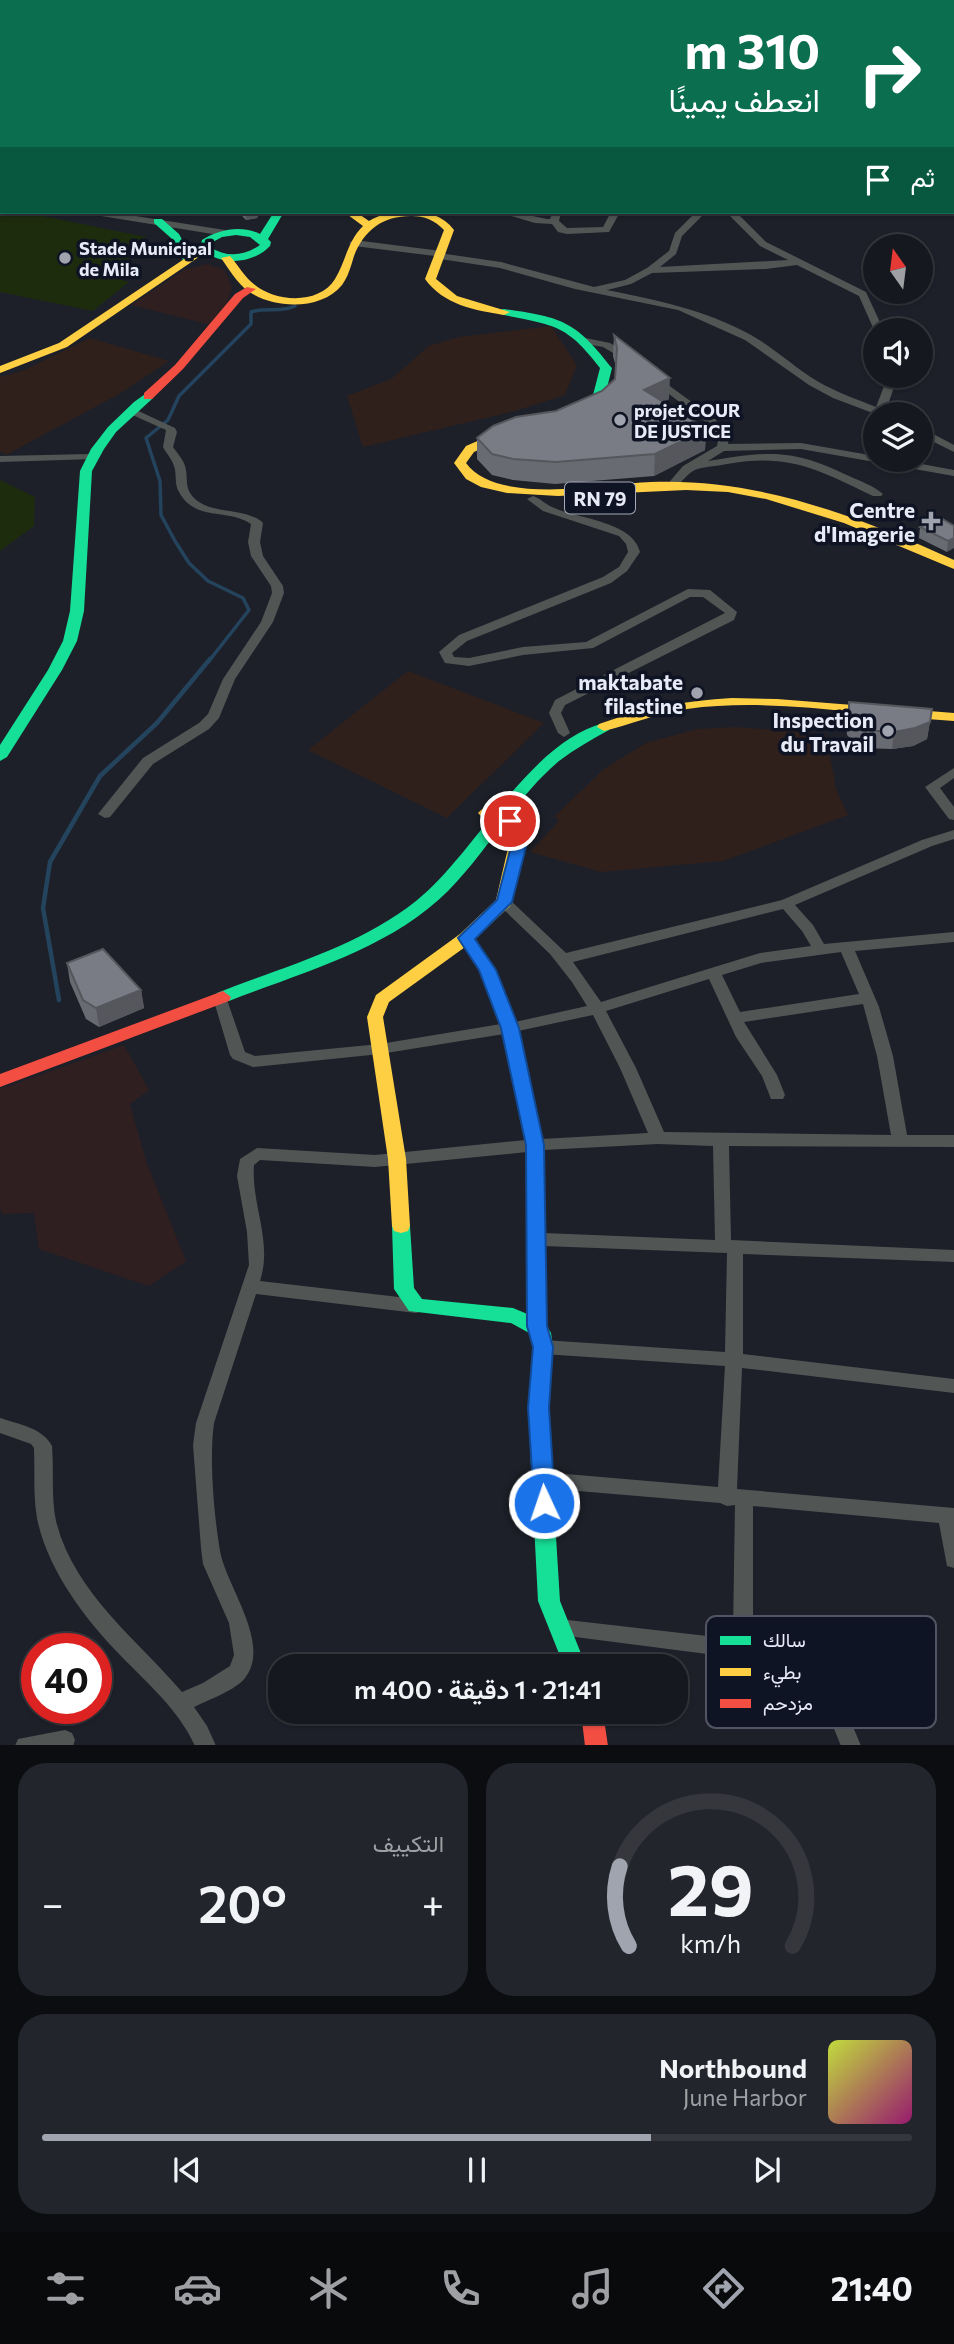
<!DOCTYPE html>
<html lang="ar">
<meta charset="utf-8">
<style>
:root{--surface:#16181f;--page:#23252c;--text:#f1f3f6;--muted:#9ea0a4;--line:#35373d;--accent:#a0a4af}
body{margin:0;font-family:Commissioner,Vazirmatn,sans-serif;background:var(--page);color:var(--text);direction:rtl;height:100vh;display:flex;flex-direction:column;font-size:26px;white-space:nowrap}
*{box-sizing:border-box;margin:0}
p{font-size:23px;color:var(--muted)}
.icon{flex:none;width:38px;height:38px;fill:none;stroke:currentColor;stroke-width:2;stroke-linecap:round;stroke-linejoin:round}
.map{position:relative;height:1745px;overflow:hidden;direction:ltr}
.panel{display:flex;flex-direction:column;gap:18px;padding:18px;background:#0c0d11;flex:1}
.panel>*{flex:none}
.banner{position:absolute;left:0px;top:0px;width:956px;height:214px;box-shadow:0 2px 5px #0004,0 0 0 2px var(--line);direction:rtl;background:#0b6e4f;color:#fff;overflow:hidden}
.needle{width:46px;rotate:346deg}
.buttons{position:absolute;left:863px;top:234px;display:grid;gap:14px}
.buttons a{display:grid;place-items:center;width:70px;height:70px;border-radius:50%;background:var(--surface);box-shadow:0 2px 5px #0004,0 0 0 2px var(--line);font-size:35px}
.speed{position:absolute;left:21px;top:1633px;display:flex;gap:14px;font-size:35px;font-weight:700;text-align:center}
.speed>*{display:grid;place-content:center;width:91px;height:91px;border-radius:50%;background:var(--surface);box-shadow:0 2px 5px #0004,0 0 0 2px var(--line);line-height:1}
.speed .limit{border:10px solid #d22;background:#fff;color:#111}
.pin{position:absolute;display:grid;place-items:center;width:60px;height:60px;color:#fff;margin:-30px;border:4px solid #fff;border-radius:50%;box-shadow:0 2px 7px #0007}
.me{position:absolute;width:77px;margin:-38px;rotate:357deg;stroke-linejoin:round;filter:drop-shadow(0 0 5px #0008)}
.turn{display:flex;align-items:center;gap:24px;height:147px;padding:0 21px;font-size:32px}
.turn .icon{width:91px;height:91px;stroke-width:2.5}
.turn b{display:block;font-size:49px;line-height:60px}
.then{display:flex;align-items:center;height:66px;padding:0 21px;background:#0003;gap:14px;font-size:26px}
.big{font-size:52px;font-weight:600;line-height:1.1}
.panel .widget{flex:1;display:flex;flex-direction:column;justify-content:center;gap:10px;min-width:0;padding:0 24px;border-radius:28px;background:var(--page)}
.panel .dial{align-items:center;gap:0}
.dial svg{height:182px;overflow:visible;fill:none;stroke:var(--line);stroke-width:7;stroke-linecap:round;text-anchor:middle}
.dial text{fill:var(--text);stroke:none}
.song{display:flex;align-items:center;gap:21px}
.cover{width:84px;height:84px;border-radius:10px;background:linear-gradient(135deg,hsl(70 70% 55%),hsl(320 70% 35%))}
.played{height:7px;border-radius:4px;background:linear-gradient(90deg,var(--accent) 70%,var(--line) 70%)}
.keys{display:flex;justify-content:space-around;direction:ltr}
.heat{display:flex;justify-content:space-between;align-items:center;font-size:38px;direction:ltr}
.panel .tiles{flex:1;display:grid;gap:18px;grid-template-columns:1fr 1fr}
.widget:last-child{grid-column:span 2}
.trip{position:absolute;left:268px;top:1654px;width:420px;height:70px;border-radius:28px;background:var(--surface);box-shadow:0 2px 5px #0004,0 0 0 2px var(--line);font-weight:600;line-height:70px;text-align:center;direction:rtl}
.tab-bar{display:flex;height:112px;justify-content:space-around;align-items:center;background:#090a0c;color:var(--muted)}
.tab-bar .icon{width:49px;height:49px}
.tab-bar .active{color:var(--accent)}
.tab-bar b{font-size:32px;color:var(--text)}
.map>svg:first-child{display:block}
</style>
<div class="map">
<svg width="954" height="1746" viewBox="0 0 954 1746">
<rect width="100%" height="100%" fill="#1d2029"/>
<!-- commercial -->
<path fill="#2f1f20" d="M207,264L225,270L232,288L226,306L211,325L131,305L184,270Z
M124,1045L149,1090L130,1104L146,1161L186,1261L149,1286L39,1249L34,1213L2,1214L0,1209V1089Z"/>
<!-- education -->
<path fill="#2f201c" d="M551,326L577,365L565,395L515,411L363,447L347,396L391,379L429,346L459,337Z
M90,338L169,361L121,393L6,455L0,451V377L22,371Z
M408,671L544,723L447,818L308,750Z
M736,727L826,734L836,789L848,815L723,861L601,872L530,852L559,821L555,816L604,769L646,743L697,729Z"/>
<!-- green -->
<path fill="#1e2c0e" d="M0,207L2,212H23L146,237L115,278L129,282L93,311L0,292Z
M0,480L35,497L34,526L0,551Z"/>
<g fill="none" stroke-linecap="round" stroke-linejoin="round">
<!-- stream-far2 -->
<path stroke="#24435d" stroke-width="2.5" d="M491,2L494,0"/>
<!-- stream-far1 -->
<path stroke="#24435d" stroke-width="3.5" d="M209,661L249,610L243,598L208,581L189,563L175,541L161,515L160,481L146,438L168,420L179,396L251,324V312C266,307 281,313 295,306"/>
<!-- stream -->
<path stroke="#24435d" stroke-width="4.5" d="M59,1000L43,908L50,862L100,776L157,723L210,659"/>
<!-- street -->
<path fill="#515654" fill-rule="evenodd" d="M10,0H19L8,2Z
M32,0L49,2H34Z
M216,0L235,2H218Z
M337,0H345L335,2Z
M0,5H2L0,10Z
M0,27H2V31H0Z
M0,41H2L0,46Z
M0,102L2,103V108H0Z
M0,119H2L0,125Z
M0,143L2,144V150L0,149Z
M0,192L2,193V199L0,198Z
M90,212H110L225,230L230,233L225,236L95,215Z
M498,212H514L547,219H550L553,212H561L559,221L567,228L603,227L611,212H620L609,232L567,234L558,232L552,224L535,223Z
M696,212H706L682,236L676,254L660,267L788,260L760,246L726,212H736L766,242L866,292L884,331L875,332L859,296L797,265L766,269L652,273L631,284L607,290C660,301 703,309 751,335C774,348 794,367 817,381C836,392 856,399 876,407L888,376H898L886,410L893,415H878L833,398L809,385L745,340L678,310L575,289L500,268L440,259L435,256L354,246L349,243L354,240L441,251L446,254L501,262L594,287L625,280L647,268L669,251L675,233Z
M585,338L610,343L634,358L625,360L603,347L581,343V339Z
M656,376L715,419L729,436L728,444L801,443L875,456V460H900L954,470V476L801,449L724,451L708,461C769,451 792,448 849,476C860,481 874,486 883,494L881,496H873C818,470 790,453 727,464C696,470 697,463 676,488H668L666,486L683,466L717,446L719,436L707,423L652,381V377Z
M132,408L175,428L177,432L173,447C177,453 183,459 185,466C188,475 185,484 190,493C205,516 240,506 261,521L263,523L260,542L263,556L283,586L284,593L273,622L235,679L219,718L209,729L153,764L110,817L105,818L98,814L143,758L199,723L208,714L223,679L261,622L272,593L271,586L251,556L248,542L251,524C228,508 195,522 179,492C174,484 177,474 174,466C172,459 166,453 163,447L166,430L128,413V409Z
M920,427L954,445V452L920,435Z
M90,454L95,457L94,459L0,462V456Z
M533,496C540,498 545,504 552,507C577,519 633,521 640,552L627,571L611,583L467,641L452,653L454,657L469,658L523,647L586,642L688,589L710,590L737,612L734,620L565,705L561,713L570,733L564,737L558,733L549,713L555,700L725,613L703,597H690L593,648L523,655L469,666L445,663L439,652L459,635L603,577L619,567L628,552L626,544L619,536L543,511L527,499Z
M954,768V778L940,788L954,807V820L949,819L925,787Z
M954,830V839L932,846L795,905L813,925L824,944L954,932V942L855,951L879,1007L893,1056L907,1135H954V1147L729,1146L731,1240L954,1250V1262L743,1254V1354L954,1379V1393L742,1368L737,1489L954,1508V1568L947,1566L939,1523L753,1506V1630L778,1626L797,1628L818,1642L861,1746H841L804,1654L793,1645L778,1644L707,1654L552,1634L549,1628L552,1622L559,1619L707,1636L733,1632L735,1505L727,1506L720,1503L543,1488L536,1486L534,1480L536,1474L543,1472L718,1487L725,1366L543,1354L537,1352L534,1347L537,1342L543,1340L725,1352L727,1253L544,1246L546,1326L543,1331L537,1333L531,1331L528,1326L527,1152L375,1167L260,1160L254,1165C251,1205 273,1241 260,1281L416,1299L422,1301L425,1306L422,1311L416,1313L256,1294L214,1423C209,1459 214,1515 220,1551C226,1586 272,1644 245,1678C236,1690 208,1700 194,1707L207,1726L216,1746H195C179,1710 147,1683 120,1655C85,1619 47,1569 37,1518C33,1495 35,1472 34,1448L31,1444L0,1433V1418C18,1424 43,1428 52,1446C54,1471 51,1497 56,1521C74,1593 137,1639 182,1692L203,1683L230,1666L234,1655L229,1623L203,1564L201,1548L193,1445L196,1423L249,1265L247,1232L237,1176L240,1159L257,1148L375,1155L526,1140L504,1034L380,1054L253,1067L233,1059L230,1055L213,998L215,994H225L245,1052L255,1056L380,1044L501,1024L480,971L459,938L466,933L471,935L494,970L515,1022L587,1006L572,982L550,954L499,905L497,902L499,899H509L566,953L782,900L922,840ZM783,909L802,931L811,946L760,953L601,1002L573,962ZM841,952L859,994L740,1012L722,975L761,963ZM709,979L736,1037L762,1076L771,1099H783L785,1095L777,1075L744,1022L863,1004L877,1056L891,1135L664,1132L636,1068L606,1011ZM593,1015L620,1068L648,1133L542,1139L518,1031ZM658,1144L713,1146L715,1240L544,1233L543,1150Z
M65,1730L72,1733L75,1740L73,1746H15L18,1739Z"/>
<!-- fast -->
<path fill="#16e098" fill-rule="evenodd" d="M609,0H625L607,2Z
M274,212H284L268,239L271,242L270,246C252,265 219,266 200,248L202,240C220,229 241,225 260,234ZM236,235L250,237L260,245C244,256 227,258 210,247L211,243L222,237Z
M154,219H162L179,234L193,260L192,262H184L171,238L154,223Z
M504,309C559,317 575,320 610,366L612,368L605,396L586,415L582,416L576,412L593,395L600,368C565,322 553,326 500,314V310Z
M148,392L154,396L152,399L116,432L104,449L92,471L84,611L77,641L62,670L7,757L0,761V745L48,670L63,641L70,611L80,471L91,449L108,427L134,402Z
M604,723L609,724L611,727L609,730C592,739 575,749 559,761C515,798 488,851 448,891C390,949 303,972 229,1001H217L215,997L217,993C283,967 360,946 416,901C476,853 529,742 604,723Z
M401,1219L408,1221L410,1226L414,1288L422,1299L513,1308L544,1321L551,1333L553,1347L548,1408L560,1601L586,1666H564L538,1601L528,1408L533,1347L531,1334L511,1323L409,1311L394,1289L392,1226L394,1221Z"/>
<!-- slow -->
<path fill="#ffcf43" fill-rule="evenodd" d="M667,0H675L676,2H668Z
M0,63L2,64V70L0,69Z
M344,212H356L369,221C395,206 435,205 454,230L436,279L457,296L510,312L504,315C474,310 444,305 425,279L444,230C434,220 425,216 411,216C383,216 364,230 354,256C351,266 348,277 342,285C321,311 273,309 248,291C237,283 229,269 221,258L230,256C238,265 245,278 255,285C276,302 319,305 335,279C346,261 347,242 363,226Z
M205,245L209,246V250L67,347L0,373V366L59,343Z
M505,429L509,430V436L474,452L466,463C497,506 604,484 651,482C759,478 857,516 954,560V569L844,523L766,499L728,492L686,490L558,496L507,493L481,487L466,479L454,463L466,446Z
M732,698L777,699L954,713V721C866,716 774,697 687,709C658,713 632,724 604,731L597,727L599,724C643,708 685,701 732,698Z
M486,808L515,820L527,835L510,906L472,942L389,1002L383,1017L406,1159L410,1226L408,1231L401,1233L394,1231L392,1226L388,1159L367,1017L376,995L460,934L496,900L511,835L505,826L481,816L478,813L481,810Z"/>
<!-- jam -->
<path fill="#f24e42" fill-rule="evenodd" d="M247,287L256,289L243,298L183,369L152,399H144V393L175,365L235,294Z
M223,991L231,997L229,1001L0,1087V1074Z
M581,1712H603L608,1746H585Z"/>
</g>
<!-- wall -->
<path fill="#686b72" d="M100,0H202V2H100Z
M238,212H260L257,218L246,220Z
M614,335L669,399L663,402L705,450L654,476L555,484L513,480L492,475L477,459V438L556,411L602,391L615,379L616,367L613,356Z
M954,526L947,552L919,538L920,527Z
M849,702L932,709L927,739L913,746L892,749L860,748L847,735L846,720Z
M67,963L141,990L144,1008L99,1027L86,1019L70,982Z"/>
<!-- shaded-wall -->
<path fill="#55575d" d="M246,212H260L257,218L246,220Z
M670,378L669,399L643,411L644,390Z
M707,429L705,450L654,476L655,454Z
M954,538V548L947,552L948,541Z
M930,722L927,739L913,746L892,749L894,732Z
M141,990L144,1008L99,1027L96,1008Z"/>
<!-- building -->
<path fill="#797c85" stroke="#55575d" stroke-width="2" d="M139,0H201L198,2H150Z
M614,335L670,378L644,390L707,429L655,454L556,462L513,459L492,454L477,438L493,426L516,417L556,411L602,391L615,379L617,348Z
M941,518L954,526V538L948,541L920,527Z
M849,702L932,709L930,722L915,728L894,732L862,730L849,718Z
M103,949L141,990L96,1008L83,1000L67,963Z"/>
<!-- route -->
<path fill="#1a73e8" stroke="#114b97" stroke-width="2" d="M510,816L525,827L527,843L512,902L475,939L496,970L519,1028L544,1145L547,1326L553,1347L549,1408L555,1503L552,1509L544,1512L537,1509L534,1503L528,1408L533,1347L527,1326L526,1145L501,1028L479,970L458,938L497,900L512,843L509,829L502,821Z"/>
<!-- markers -->
<g fill="#a0a4af" stroke="#0f1424" stroke-width="2.5">
<circle cx="65" cy="258" r="7"/>
<circle cx="620" cy="420" r="7"/>
<path d="M927.5 510.5h7v7h7v7h-7v7h-7v-7h-7v-7h7z"/>
<circle cx="697" cy="693" r="7"/>
<circle cx="888" cy="731" r="7"/>
</g>
<g text-anchor="middle" dominant-baseline="central" stroke-width="7" stroke-linejoin="round" paint-order="stroke">
<!-- far-poi labels -->
<g font-size="18" font-weight="bold" fill="#e7ebf7" stroke="#0f1424" text-anchor="start">
<text x="79" y="248">Stade Municipal<tspan x="79" dy="21">de Mila</tspan></text>
<text x="634" y="410">projet COUR<tspan x="634" dy="21">DE JUSTICE</tspan></text>
</g>
<!-- shield labels -->
<rect fill="#0f1424" stroke="#a6aab8" stroke-width="2" x="565" y="482.5" width="70" height="31" rx="5"/>
<g font-size="19" font-weight="bold" fill="#e7ebf7">
<text x="600" y="498">RN 79</text>
</g>
<!-- poi labels -->
<g font-size="21" font-weight="bold" fill="#e7ebf7" stroke="#0f1424" text-anchor="end">
<text x="915" y="509">Centre<tspan x="915" dy="24">d'Imagerie</tspan></text>
<text x="683" y="681">maktabate<tspan x="683" dy="24">filastine</tspan></text>
<text x="874" y="719">Inspection<tspan x="874" dy="24">du Travail</tspan></text>
</g>
</g>
<!-- legend -->
<rect x="706" y="1616" width="230" height="112" rx="10" fill="#0f1424" stroke="#505463" stroke-width="2"/>
<rect x="720" y="1636" width="31" height="9" fill="#16e098"/>
<rect x="720" y="1668" width="31" height="8" fill="#ffcf43"/>
<rect x="720" y="1699" width="31" height="9" fill="#f24e42"/>
<g font-size="19" fill="#e7ebf7">
<text x="763" y="1647">سالك</text>
<text x="763" y="1679">بطيء</text>
<text x="763" y="1710">مزدحم</text>
</g>
</svg>
<div class="buttons">
<a><svg class="needle" viewBox="-14 -14 28 28"><path d="M0-13l5 13h-10z" fill="#e53935"/><path d="M0 13l5-13h-10z" fill="#9ea0a4"/></svg></a>
<a><svg class="icon" aria-label="sound" viewBox="0 0 24 24"><path d="M4 9h4l5-4v14l-5-4H4zM17 9q2 3 0 6"/></svg></a>
<a><svg class="icon" aria-label="layers" viewBox="0 0 24 24"><path d="M12 4l9 5-9 5-9-5zM3 14l9 5 9-5"/></svg></a>
</div>
<div class="speed"><div class="limit">40</div></div>
<div class="pin" style="left:510px;top:821px;background:#d93025"><svg class="icon" aria-label="arrive" viewBox="0 0 24 24"><path d="M6 21V4h12l-3 4 3 4H6"/></svg></div>
<svg class="me" style="left:544px;top:1503px" viewBox="-20 -20 40 40"><circle r="17" fill="#1a73e8" stroke="#fff" stroke-width="3"/><path d="M0-11L8 9 0 5-8 9z" fill="#fff"/></svg>
<div class="trip">21:41 · 1 دقيقة · 400 m</div>
<div class="banner">
<div class="turn"><svg class="icon" aria-label="right" viewBox="0 0 24 24"><path d="M7 20v-9h11M14 6l5 5-5 5"/></svg><div><b>310 m</b>انعطف يمينًا</div></div>
<div class="then">ثم<svg class="icon" aria-label="arrive" viewBox="0 0 24 24"><path d="M6 21V4h12l-3 4 3 4H6"/></svg></div>
</div>
</div>
<section class="panel">
<div class="tiles">
<div class="widget dial"><svg viewBox="0 0 100 80">
<path d="M14 69A42 42 0 1 1 86 69"/>
<path d="M14 69A42 42 0 0 1 10 34" stroke="#a0a4af"/>
<text x="50" y="56" font-size="32" font-weight="700">29</text>
<text x="50" y="72" font-size="11">km/h</text>
</svg></div>
<div class="widget"><p>التكييف</p>
<div class="heat"><a>−</a><b class="big">20°</b><a>+</a></div>
</div>
<div class="widget">
<div class="song"><i class="cover"></i><div><b>Northbound</b><p>June Harbor</p></div></div>
<div class="played"></div>
<div class="keys"><svg class="icon" aria-label="previous" viewBox="0 0 24 24"><path d="M18 5L8 12l10 7zM5 5v14"/></svg><svg class="icon" aria-label="pause" viewBox="0 0 24 24"><path d="M8 5v14M16 5v14"/></svg><svg class="icon" aria-label="next" viewBox="0 0 24 24"><path d="M6 5l10 7-10 7zM19 5v14"/></svg></div>
</div>
</div>
</section>
<nav class="tab-bar">
<b>21:40</b>
<svg class="icon active" aria-label="directions" viewBox="0 0 24 24"><path d="M12 3l9 9-9 9-9-9zM9 14v-3h6M13 9l2 2-2 2"/></svg>
<svg class="icon" aria-label="music" viewBox="0 0 24 24"><path d="M9 18V5l10-2v13"/><circle cx="6" cy="18" r="3"/><circle cx="16" cy="16" r="3"/></svg>
<svg class="icon" aria-label="phone" viewBox="0 0 24 24"><path d="M5 4h4l2 5-3 2q2 4 5 5l2-3 5 2v4C11 20 4 13 5 4z"/></svg>
<svg class="icon" aria-label="climate" viewBox="0 0 24 24"><path d="M12 3v18M4 7l16 10M4 17L20 7"/></svg>
<svg class="icon" aria-label="car" viewBox="0 0 24 24"><path d="M5 17H2v-5l4-1 3-4h7l3 4 3 1v5h-3M9 17h6M6 11h13"/><circle cx="7" cy="17" r="2"/><circle cx="17" cy="17" r="2"/></svg>
<svg class="icon" aria-label="filters" viewBox="0 0 24 24"><path d="M4 7h16M4 17h16"/><circle cx="9" cy="7" r="2"/><circle cx="15" cy="17" r="2"/></svg>
</nav>
